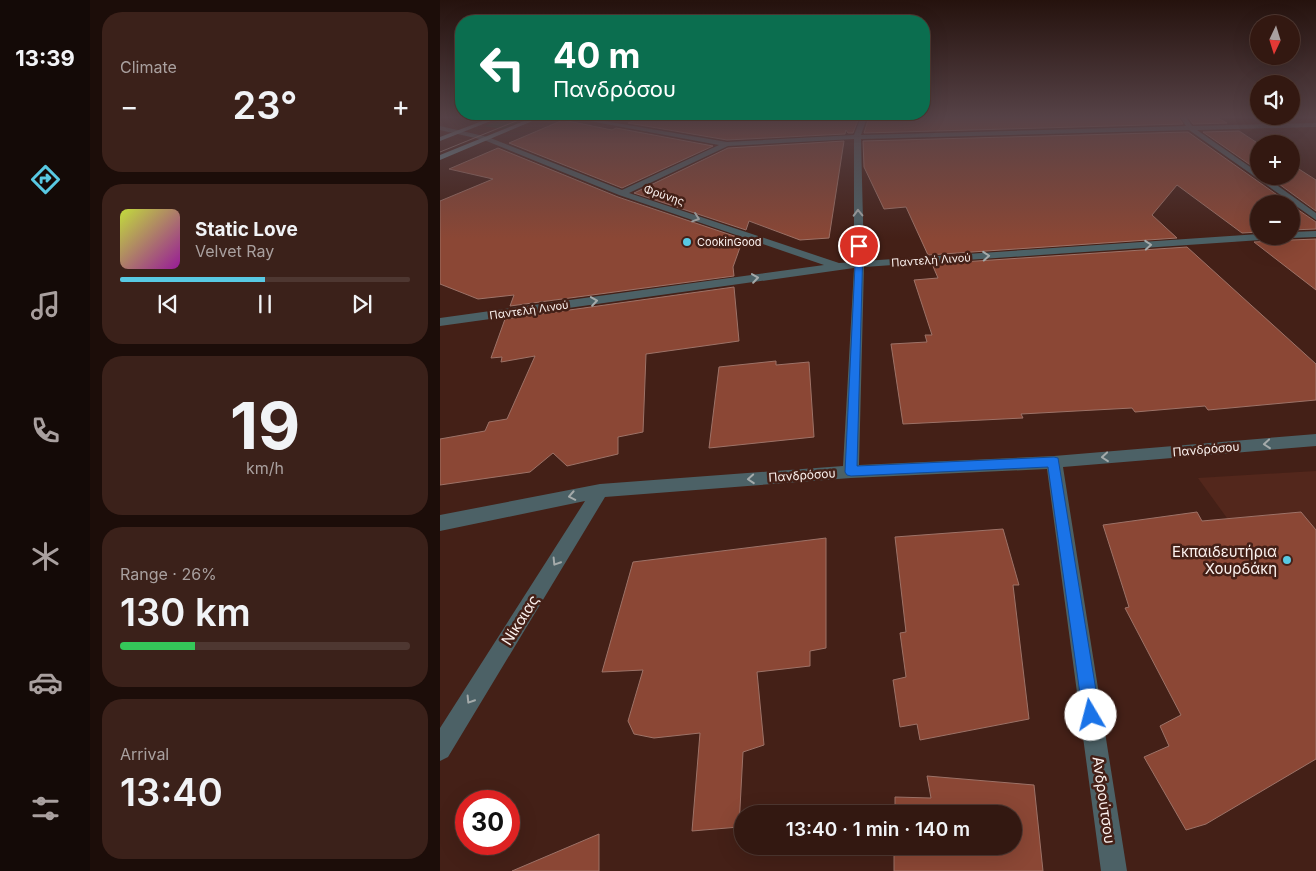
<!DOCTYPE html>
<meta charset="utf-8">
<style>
:root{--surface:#331811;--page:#3b211a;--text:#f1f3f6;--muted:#a9a09f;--line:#4e3731;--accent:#58c9e3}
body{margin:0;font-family:Inter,sans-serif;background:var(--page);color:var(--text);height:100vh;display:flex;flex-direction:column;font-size:19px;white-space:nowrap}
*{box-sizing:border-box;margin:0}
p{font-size:16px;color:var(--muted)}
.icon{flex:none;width:28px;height:28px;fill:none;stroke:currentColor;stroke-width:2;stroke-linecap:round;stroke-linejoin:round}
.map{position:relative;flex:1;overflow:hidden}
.side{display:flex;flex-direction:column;gap:12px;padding:12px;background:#1c0d09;width:350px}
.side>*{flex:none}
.hud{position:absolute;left:15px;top:15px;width:475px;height:105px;border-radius:20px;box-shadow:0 5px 20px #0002,0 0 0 1px var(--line);background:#0b6e4f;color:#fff;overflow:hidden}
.needle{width:32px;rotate:184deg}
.controls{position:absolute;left:810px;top:15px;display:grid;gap:10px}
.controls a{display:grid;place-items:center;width:50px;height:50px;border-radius:50%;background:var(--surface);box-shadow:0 5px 20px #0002,0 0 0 1px var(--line);font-size:25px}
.speed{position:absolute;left:15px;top:790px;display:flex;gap:10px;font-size:25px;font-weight:700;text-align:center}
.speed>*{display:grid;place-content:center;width:65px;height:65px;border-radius:50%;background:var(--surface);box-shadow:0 5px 20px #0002,0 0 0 1px var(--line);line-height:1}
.speed .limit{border:8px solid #d22;background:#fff;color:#111}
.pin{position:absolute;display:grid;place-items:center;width:42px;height:42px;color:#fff;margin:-21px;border:2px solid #fff;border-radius:50%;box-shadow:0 1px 5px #0007}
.me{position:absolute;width:55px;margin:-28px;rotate:352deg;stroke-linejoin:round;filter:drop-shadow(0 0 4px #0008)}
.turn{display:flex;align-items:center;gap:18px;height:105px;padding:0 15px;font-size:22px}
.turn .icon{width:65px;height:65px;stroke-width:2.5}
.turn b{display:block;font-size:35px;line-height:42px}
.big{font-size:38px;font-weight:600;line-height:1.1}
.side .card{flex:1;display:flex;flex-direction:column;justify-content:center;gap:8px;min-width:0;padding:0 18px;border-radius:20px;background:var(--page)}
.side .dial{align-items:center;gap:0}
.dial b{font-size:65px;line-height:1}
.song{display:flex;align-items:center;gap:15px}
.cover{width:60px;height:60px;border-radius:8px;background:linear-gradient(135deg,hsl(70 70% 55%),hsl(300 70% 35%))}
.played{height:5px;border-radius:2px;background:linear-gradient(90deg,var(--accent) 50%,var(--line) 50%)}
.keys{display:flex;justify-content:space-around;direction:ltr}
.heat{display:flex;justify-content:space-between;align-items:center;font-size:28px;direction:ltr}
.charge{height:8px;border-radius:4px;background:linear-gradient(90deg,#34c759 26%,var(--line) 0)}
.trip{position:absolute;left:294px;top:805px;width:288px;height:50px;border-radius:25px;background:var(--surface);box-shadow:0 5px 20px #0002,0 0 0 1px var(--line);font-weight:600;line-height:50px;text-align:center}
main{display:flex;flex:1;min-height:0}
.dock{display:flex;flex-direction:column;width:90px;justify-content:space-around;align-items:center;background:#140a07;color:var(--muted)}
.dock .icon{width:35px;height:35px}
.dock .selected{color:var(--accent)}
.dock b{font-size:22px;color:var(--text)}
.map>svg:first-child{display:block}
</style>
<main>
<nav class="dock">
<b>13:39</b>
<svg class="icon selected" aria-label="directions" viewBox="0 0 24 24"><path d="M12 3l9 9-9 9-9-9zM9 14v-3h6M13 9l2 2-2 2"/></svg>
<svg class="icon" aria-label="music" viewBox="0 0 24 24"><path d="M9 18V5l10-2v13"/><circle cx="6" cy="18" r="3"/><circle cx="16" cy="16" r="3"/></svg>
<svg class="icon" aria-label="phone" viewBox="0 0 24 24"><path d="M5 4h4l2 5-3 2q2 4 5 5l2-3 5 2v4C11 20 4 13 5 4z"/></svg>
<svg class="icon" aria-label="climate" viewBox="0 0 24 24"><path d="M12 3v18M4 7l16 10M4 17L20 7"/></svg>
<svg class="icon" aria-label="car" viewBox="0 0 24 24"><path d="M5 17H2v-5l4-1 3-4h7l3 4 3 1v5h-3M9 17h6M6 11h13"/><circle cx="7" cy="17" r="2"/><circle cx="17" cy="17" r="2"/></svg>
<svg class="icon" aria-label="filters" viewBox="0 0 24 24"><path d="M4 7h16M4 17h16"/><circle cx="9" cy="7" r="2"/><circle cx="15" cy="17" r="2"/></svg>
</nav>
<section class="side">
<div class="card"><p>Climate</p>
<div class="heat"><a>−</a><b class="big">23°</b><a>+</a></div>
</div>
<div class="card">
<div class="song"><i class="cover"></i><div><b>Static Love</b><p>Velvet Ray</p></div></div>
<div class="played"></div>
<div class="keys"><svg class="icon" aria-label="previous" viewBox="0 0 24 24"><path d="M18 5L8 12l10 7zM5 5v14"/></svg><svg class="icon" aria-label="pause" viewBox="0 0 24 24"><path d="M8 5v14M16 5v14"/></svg><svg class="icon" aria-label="next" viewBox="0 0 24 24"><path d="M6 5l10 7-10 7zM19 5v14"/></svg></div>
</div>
<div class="card dial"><b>19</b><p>km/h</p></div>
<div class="card"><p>Range · 26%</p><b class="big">130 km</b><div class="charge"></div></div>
<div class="card"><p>Arrival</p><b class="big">13:40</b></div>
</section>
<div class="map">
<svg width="876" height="871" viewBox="0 0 876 871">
<rect width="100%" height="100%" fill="#442017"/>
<!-- built -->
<path fill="#53271c" d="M876,471V641L758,478Z"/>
<!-- green -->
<path fill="#16452a" d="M67,117H94L63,129L44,126Z"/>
<!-- building -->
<path fill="#8b4735" stroke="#9d7267" d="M204,117H329L418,120L413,133H408L406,130L405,134L287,140L188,123Z
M429,117H738L743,124L424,133Z
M748,117H776L787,123L753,124Z
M123,120L172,130L176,128L273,146L182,188L69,143Z
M799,131L819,144V171L763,132Z
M748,132L850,204H819V232L802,233L737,185L712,215L737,238L488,255L466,207L444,209L424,167L423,141Z
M404,141L389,238L360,240L309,221L306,230L194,193L288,148Z
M58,148L178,197L303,239L293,267L294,276L70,306L74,295L38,299L0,284V201L53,179L9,169Z
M851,164L876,180V211L828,176H851Z
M851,205L876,222V229L851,230Z
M843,236L851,240L876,239V290L814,242L836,241Z
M747,247L876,364V400L768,410L765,406L695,412L692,408L581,414L583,418L463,424L451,344L487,342L485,335H492L474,280L498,278L492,264Z
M294,287L299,341L206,354L203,432L178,437V454L127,466L113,453L90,472L0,485V439L45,431L49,422L67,419L95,356L61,362L62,357L51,358L65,319Z
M336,361V365L369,362L374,437L269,448L279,367Z
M757,512L762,521L861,512L876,530V759L766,824L746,830L704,757L729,746L720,726L741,715L685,608L689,607L663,525Z
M563,529L579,585H573L589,719L480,740L477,724L460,727L453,680L466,677L460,633L466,632L455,537Z
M386,538V648L370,651V666L317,672L324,745L303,752L299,827L252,831L260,733L214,738L194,734L188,721L203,670L162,672L193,562Z
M487,776L594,785L603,871H454V846H572V814H455V797L491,798Z
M159,834V871H72Z"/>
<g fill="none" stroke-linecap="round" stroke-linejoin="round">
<!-- minor -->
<path fill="#4c6166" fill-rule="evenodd" d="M128,117H141L287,142L414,135L421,117H427L421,135L746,126L740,117H746L752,126L876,123V127L757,130L819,173V176H824L876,213V220L749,130L421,139L424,261L819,234V236H841L836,239L424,267L419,465L614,456L876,434V446L623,467L687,871H661L607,469L411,478L165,497L8,757L0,761V728L145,501L0,531V515L160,484L403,466L414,268L0,326V318L384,265L179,195L44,140L0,130V126L48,137L182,190L279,145ZM414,139V262L399,263L189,193L288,146Z
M876,231V237L851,238L847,236H851V232Z"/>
<!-- major -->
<path fill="#6a949f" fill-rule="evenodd" d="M53,117H61L0,141V137Z
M94,117H102L0,160V155Z"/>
<!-- tram -->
<path stroke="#a28b85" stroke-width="1" d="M0,152L86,117"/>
</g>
<!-- one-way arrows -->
<defs><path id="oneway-chevron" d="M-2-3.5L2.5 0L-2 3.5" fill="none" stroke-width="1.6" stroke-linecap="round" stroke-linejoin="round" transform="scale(1.25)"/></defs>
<g stroke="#a4aaaa">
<use href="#oneway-chevron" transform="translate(418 213) rotate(-91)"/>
<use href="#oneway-chevron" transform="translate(256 218) rotate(19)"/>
<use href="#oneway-chevron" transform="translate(708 245) rotate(-4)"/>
<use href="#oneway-chevron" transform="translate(546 256) rotate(-4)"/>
<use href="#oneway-chevron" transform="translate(315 278) rotate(-8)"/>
<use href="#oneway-chevron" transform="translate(154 301) rotate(-8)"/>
<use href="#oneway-chevron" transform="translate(827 444) rotate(175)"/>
<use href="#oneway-chevron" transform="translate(665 457) rotate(175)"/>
<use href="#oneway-chevron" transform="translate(311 479) rotate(176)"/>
<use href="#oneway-chevron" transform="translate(132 496) rotate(169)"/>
<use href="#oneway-chevron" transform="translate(116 562) rotate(122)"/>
<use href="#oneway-chevron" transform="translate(30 700) rotate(122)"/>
</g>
<!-- sky -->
<linearGradient id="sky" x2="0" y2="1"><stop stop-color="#25120d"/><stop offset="0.49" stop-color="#564247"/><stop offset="1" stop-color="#564247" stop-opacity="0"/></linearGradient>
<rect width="876" height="239" fill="url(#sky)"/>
<!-- route -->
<path fill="#1a73e8" stroke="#114b97" d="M416,245L423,246L417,466L614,457L618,458L660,715L657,721L651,724L645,721L643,715L608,467L411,476L407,475L405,472Z"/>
<!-- markers -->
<g fill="#58c9e3" stroke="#442017" stroke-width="2">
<circle cx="247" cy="242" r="5"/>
<circle cx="847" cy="560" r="5"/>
</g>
<g text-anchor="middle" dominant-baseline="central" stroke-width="5" stroke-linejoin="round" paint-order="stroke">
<!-- far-street labels -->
<g font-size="11" fill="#fcf2ef" stroke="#442017">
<text transform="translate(224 195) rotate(19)">Φρύνης</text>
<text transform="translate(491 260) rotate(-4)">Παντελή Λινού</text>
<text transform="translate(89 310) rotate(-8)">Παντελή Λινού</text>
</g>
<!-- far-poi labels -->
<g font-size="11" fill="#fcf2ef" stroke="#442017" text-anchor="start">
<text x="257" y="242">CookinGood</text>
</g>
<!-- street labels -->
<g font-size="12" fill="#fcf2ef" stroke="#442017">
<text transform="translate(766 449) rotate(-5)">Πανδρόσου</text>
<text transform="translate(362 475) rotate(-4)">Πανδρόσου</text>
</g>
<!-- near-poi labels -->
<g font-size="15" fill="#fcf2ef" stroke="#442017" text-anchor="end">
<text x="837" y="551">Εκπαιδευτήρια<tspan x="837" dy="17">Χουρδάκη</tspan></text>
</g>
<!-- near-street labels -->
<g font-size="15" fill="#fcf2ef" stroke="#442017">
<text transform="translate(80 620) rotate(-58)">Νίκαιας</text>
<text transform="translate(664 800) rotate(82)">Ανδρούτσου</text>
</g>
</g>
</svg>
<div class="controls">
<a><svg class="needle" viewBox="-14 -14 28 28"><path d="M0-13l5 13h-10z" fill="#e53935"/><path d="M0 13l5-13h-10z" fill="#a9a09f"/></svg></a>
<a><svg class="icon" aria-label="sound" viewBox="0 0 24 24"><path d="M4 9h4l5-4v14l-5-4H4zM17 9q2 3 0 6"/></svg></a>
<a>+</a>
<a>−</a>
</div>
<div class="speed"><div class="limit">30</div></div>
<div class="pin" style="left:419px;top:246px;background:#d93025"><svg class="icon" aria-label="arrive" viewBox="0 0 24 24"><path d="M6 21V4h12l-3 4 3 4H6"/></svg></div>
<svg class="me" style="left:651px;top:715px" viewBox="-20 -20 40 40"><circle r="19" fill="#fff"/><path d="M0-13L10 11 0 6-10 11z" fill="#1a73e8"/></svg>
<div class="trip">13:40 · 1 min · 140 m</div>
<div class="hud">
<div class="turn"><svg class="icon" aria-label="left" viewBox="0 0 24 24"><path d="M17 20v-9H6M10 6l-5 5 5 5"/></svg><div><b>40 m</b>Πανδρόσου</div></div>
</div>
</div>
</main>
